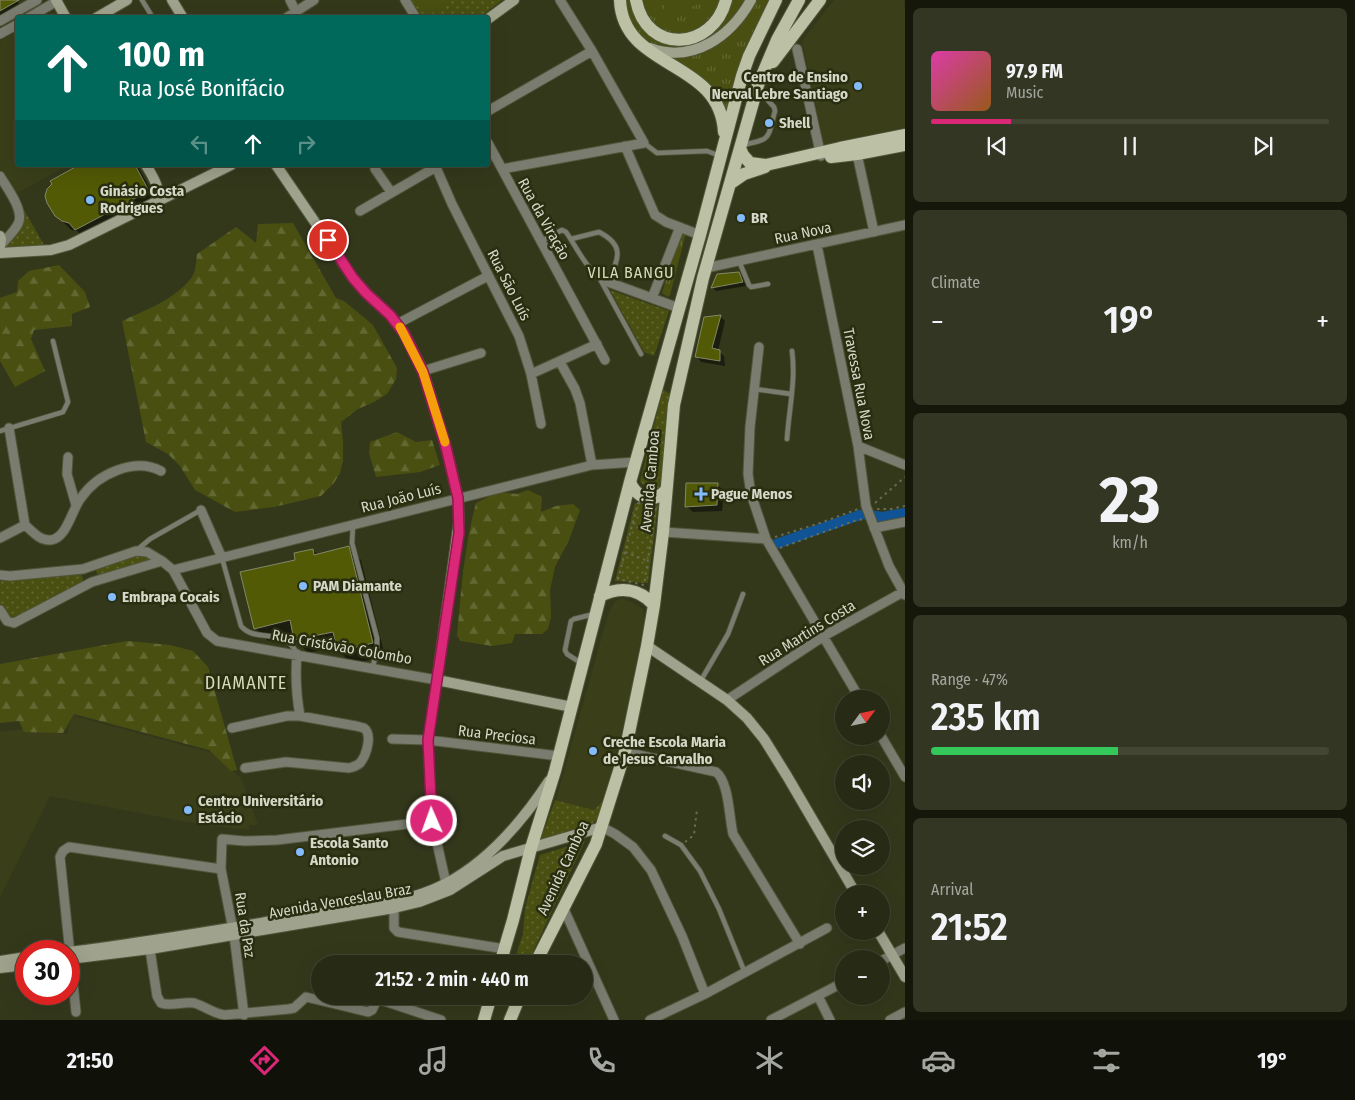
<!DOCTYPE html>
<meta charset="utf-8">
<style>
:root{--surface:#272a14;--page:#333622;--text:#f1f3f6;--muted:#a4a7a0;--line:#434634;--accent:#db2777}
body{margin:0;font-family:"Fira Sans Condensed",sans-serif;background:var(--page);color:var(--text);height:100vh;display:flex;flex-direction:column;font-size:19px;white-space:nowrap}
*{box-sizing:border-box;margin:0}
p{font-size:16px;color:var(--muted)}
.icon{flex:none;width:28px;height:28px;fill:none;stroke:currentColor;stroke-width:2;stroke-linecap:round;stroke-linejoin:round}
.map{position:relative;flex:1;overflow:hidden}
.details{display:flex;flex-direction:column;gap:8px;padding:8px;background:#15170b;width:450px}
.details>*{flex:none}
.guide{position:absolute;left:15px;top:15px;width:475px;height:152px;border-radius:5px;box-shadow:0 5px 20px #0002,0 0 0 1px var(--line);background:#00695c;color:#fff;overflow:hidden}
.needle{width:32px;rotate:57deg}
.buttons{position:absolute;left:835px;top:690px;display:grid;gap:10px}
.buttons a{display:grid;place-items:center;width:55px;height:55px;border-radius:50%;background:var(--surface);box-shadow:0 5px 20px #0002,0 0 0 1px var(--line);font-size:25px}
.speed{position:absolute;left:15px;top:940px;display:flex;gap:10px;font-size:25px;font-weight:700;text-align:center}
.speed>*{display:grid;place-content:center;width:65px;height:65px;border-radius:50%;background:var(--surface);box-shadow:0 5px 20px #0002,0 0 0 1px var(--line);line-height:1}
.speed .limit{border:8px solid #d22;background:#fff;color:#111}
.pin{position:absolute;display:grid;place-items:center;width:42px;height:42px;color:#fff;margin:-21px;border:2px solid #fff;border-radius:50%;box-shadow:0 1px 5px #0007}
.me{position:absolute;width:55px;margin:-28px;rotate:358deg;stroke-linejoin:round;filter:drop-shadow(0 0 4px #0008)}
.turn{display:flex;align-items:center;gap:18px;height:105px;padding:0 20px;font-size:22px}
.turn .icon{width:65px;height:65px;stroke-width:2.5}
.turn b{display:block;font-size:35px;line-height:42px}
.lanes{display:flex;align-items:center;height:48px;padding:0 20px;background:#0003;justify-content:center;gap:25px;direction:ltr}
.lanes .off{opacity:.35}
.big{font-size:38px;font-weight:600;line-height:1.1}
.details .card{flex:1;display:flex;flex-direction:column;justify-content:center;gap:8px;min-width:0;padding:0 18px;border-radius:8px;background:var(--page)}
.details .dial{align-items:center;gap:0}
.dial b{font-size:65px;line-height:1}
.song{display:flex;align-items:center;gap:15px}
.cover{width:60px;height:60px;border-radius:8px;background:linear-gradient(135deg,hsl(320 70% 55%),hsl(30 70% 35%))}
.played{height:5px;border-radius:2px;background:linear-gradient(90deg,var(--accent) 20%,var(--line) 20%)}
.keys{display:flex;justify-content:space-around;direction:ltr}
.heat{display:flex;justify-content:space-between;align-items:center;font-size:28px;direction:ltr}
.charge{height:8px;border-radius:4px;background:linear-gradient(90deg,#34c759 47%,var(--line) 0)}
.trip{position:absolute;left:311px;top:955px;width:282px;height:50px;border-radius:25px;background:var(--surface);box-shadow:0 5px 20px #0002,0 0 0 1px var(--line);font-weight:600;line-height:50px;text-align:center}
.tab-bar{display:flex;height:80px;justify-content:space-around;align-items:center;background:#101108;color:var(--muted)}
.tab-bar .icon{width:35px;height:35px}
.tab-bar .current{color:var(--accent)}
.tab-bar b{font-size:22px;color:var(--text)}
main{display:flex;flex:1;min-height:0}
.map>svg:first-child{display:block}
</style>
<main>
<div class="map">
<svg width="905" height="1020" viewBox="0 0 905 1020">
<defs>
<pattern id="grass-tufts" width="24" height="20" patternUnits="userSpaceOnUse" patternTransform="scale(1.25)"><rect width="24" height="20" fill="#494f11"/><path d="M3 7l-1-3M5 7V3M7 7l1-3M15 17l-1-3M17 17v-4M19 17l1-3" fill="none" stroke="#626832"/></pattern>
<pattern id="forest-firs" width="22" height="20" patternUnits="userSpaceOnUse" patternTransform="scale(1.25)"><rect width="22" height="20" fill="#494f11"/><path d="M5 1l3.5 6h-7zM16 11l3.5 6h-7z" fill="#626832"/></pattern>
<pattern id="park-dots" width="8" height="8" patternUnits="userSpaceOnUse" patternTransform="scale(1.25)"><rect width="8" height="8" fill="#494f11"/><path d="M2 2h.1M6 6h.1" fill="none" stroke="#626832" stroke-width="1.8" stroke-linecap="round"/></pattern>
</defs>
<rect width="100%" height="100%" fill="#34381b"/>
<!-- built -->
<path fill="#3a3f1a" d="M834,0H903L905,8V132L825,148L802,41Z
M17,31L18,165H69L15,194L0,168V41Z
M622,598L639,606L643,610L644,620L629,702L604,800L594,810L556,800L608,615L615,602Z
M73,716L212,753L241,778L258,825H249V830L198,824L50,796L0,897V732L23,729L67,734Z"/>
<!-- grass -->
<path fill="url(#grass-tufts)" d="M624,0H631L636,19L644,29L693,41L730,0H745C724,41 664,70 632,26C627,19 626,8 624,0Z
M642,0H720C713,23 684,43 661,29C650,23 646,11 642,0Z
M757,0H771L726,116L672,59C711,56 740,35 757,0Z
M681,232L686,233L670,295L668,297L662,293Z"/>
<!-- forest -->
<path fill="url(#forest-firs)" d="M293,223L336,298L344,301L373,325L397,368L396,379L387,394L374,402L358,409L341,422L343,441V461L340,473L334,483L321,496L274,507L235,512L195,490L180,466L168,454L146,442L122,321C146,310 176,299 192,277C196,272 196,261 197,254L236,227L256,243L258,224Z
M59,265L85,292L90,307L72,314V326L34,330L31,339L45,371L15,387L0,361V298L17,292L18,281L29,271Z
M397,432L416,442L432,440L440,465L420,472L376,477L369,453L370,442Z
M528,490L542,497L541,512L556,506L573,504L580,510L569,540L555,567L550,590L551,617L548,629L542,634H515L512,643L492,646L461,641L457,636C461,592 464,547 476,503L498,492L517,494Z
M127,641L170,645L193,651L208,667L237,770L231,771L209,750L74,714L63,733L24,732L19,721L0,723V664Z"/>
<!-- park -->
<path fill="url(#park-dots)" d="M411,0H502L479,18L421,17Z
M24,210L44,245L6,247L7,243L24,222Z
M610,290L669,311L654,356L644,352Z
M663,390L672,395L660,488C650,490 646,489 640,481Z
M635,503L658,505L648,583L615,581Z
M142,554L149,560L98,576L95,568Z
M81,574L83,579L82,582L15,619L9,618L0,604V581Z
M555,800L594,810L604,800C602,806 601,814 597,819C585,833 558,835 541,839Z
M585,841L527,964H513L523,934L525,908L540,855Z"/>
<!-- pitch -->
<path fill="#494f11" d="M415,0H451L426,17Z
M663,0H708L668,16Z"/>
<!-- shadow -->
<path fill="#0007" d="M0,0H17L23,11L0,24Z
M82,165H137L156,200L84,238L77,231L71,230L56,215Z
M739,273L743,277L746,286L716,291L712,287Z
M720,316L725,321L718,351L724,356L725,366L701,362L696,356Z
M718,485L724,491L722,511L693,512L686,506Z
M348,547L361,560L385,656L352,664L339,651L338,646L308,653L296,640L294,635L268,641L255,628L297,561L313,550L318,555Z"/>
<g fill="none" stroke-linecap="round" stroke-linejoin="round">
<!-- canal -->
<path stroke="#105495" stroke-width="10" d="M776,544L863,514L882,517L905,513"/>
</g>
<!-- building -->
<path fill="#525a05" stroke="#838868" d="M0,0H19L0,11Z
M79,165H135L149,191L75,230L69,223L62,221L55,216L47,203L45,196L47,189L52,184L50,181Z
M739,272L743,282L711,288L717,274Z
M721,315L712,348L720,350V361L695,357L704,317Z
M686,483H718L717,505L685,507Z
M349,546L373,643L338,652L333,632L294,640L290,620L254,629L240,572L295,560L294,553L313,549L314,555Z"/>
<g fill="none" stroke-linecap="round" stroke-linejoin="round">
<!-- lane casing -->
<g stroke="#51553a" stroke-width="6">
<path id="lane" d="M142,0L153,18
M644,143L657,153L707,151L720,156
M742,145C772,139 767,140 775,111L774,107L759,91
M541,241L562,230L566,232C578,249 588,274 608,282C618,259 626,246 599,232L571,239
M739,261L749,285L751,287L768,284
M600,279L641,354
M754,389L791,394
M0,431L63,412L68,402L53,341
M787,439C789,409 796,380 792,351
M353,525L352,543L377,638V653L372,668
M137,550L150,539L201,510
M222,558L241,626C256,644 285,626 297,654
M581,663L567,654L565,650L571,621L574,619L594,614
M700,682L728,634L743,594
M665,836L681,845L700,871L719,909L745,973"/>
</g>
<!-- street casing -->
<g stroke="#51553a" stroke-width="11">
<path id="street" d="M290,0L299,18
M405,0L416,18
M28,18L57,1
M286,18L314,0
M0,21L37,0
M0,34L18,24
M797,49L821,156
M488,111L592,51
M488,143L605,360
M625,146L655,215L666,222L700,235
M857,154L874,232
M435,165L452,204L519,336L531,374L541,424
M375,169L391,192
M502,169L644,143L592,51L560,0
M0,176C7,188 25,211 18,224C14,232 6,239 0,246
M360,211L436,167
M817,245L858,446L866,506L889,566L905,595
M706,268L905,225
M608,282L679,308
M652,298L680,227
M397,324L488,276
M759,347L750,427L748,474L751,494L766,539L860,699
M560,362L575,389L580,403L592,465
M423,371L481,353
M531,374L597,344
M9,428L25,525
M858,446L905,465
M68,457L67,474L76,505
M201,510L222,558
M25,525C33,532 40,541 51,540C67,538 72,509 81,498C97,474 135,457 161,471
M874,528L905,522
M663,532L766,539
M0,538L25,525
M173,570L592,465L636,462
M0,575L10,576L83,569L136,551L147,552L162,561L173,570L207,633L217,641L437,680L428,740L432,821L446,883L449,889
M0,610L7,621L14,623L92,582L162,561
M297,654C295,676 296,694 300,716
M727,700L824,636L903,592
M232,728L287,716H300L356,726C357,726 363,728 364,728C373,735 366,756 360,763C357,766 353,767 349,768L286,762L245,768
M881,736L905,777
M392,739L428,740L559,756
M625,752L716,772C729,782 729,817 733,834L800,944
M602,827L615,834L633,847L651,870L682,936L705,994
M563,907L614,1020
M394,908V928L398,932L505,949
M149,943L157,996L161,1003C172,1007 183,1001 194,1003C205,1006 214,1014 225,1015L289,1009L294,1008L306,997L368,1012L372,1010L376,1002L381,1000L441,1020
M881,961L905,948
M818,996L830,1020
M76,1012L60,857L63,851L69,847L221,869
M244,1015L234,935L221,869L222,839L244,841L277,840L432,821
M650,1020L705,994L827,928
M771,1020L844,982
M890,1020L905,1012"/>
</g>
<!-- secondary casing -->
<g stroke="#51553a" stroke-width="12">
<path id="secondary" d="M56,0L66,18
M172,0L183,18
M96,18L127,0
M488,19L514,0
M650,48C693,64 731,36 751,0
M146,165C153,177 161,188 157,202
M276,165L353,278L366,293L390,315L404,333L423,371L446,447L458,498L459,521L437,680L572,707
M0,236L1,239L0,246
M0,253L51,250L69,245L231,165
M647,646L727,700L747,718L764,739L787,776L856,894
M878,931L905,977
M69,952C149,942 229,928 309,915C354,908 404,905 445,884C489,861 522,822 549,781
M69,959L150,949L394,908L419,902L450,890L503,856L602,827
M0,961L26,957
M0,968L26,965"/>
</g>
<!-- primary casing -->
<g stroke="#51553a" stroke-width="14">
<path id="primary" d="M620,0C623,71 720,58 724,132
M636,0C646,55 713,51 726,0
M773,62L820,0
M740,148L743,155L750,163L766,165L840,148L905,135
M831,157L857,154L905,145
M731,183L744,174L765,167
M630,482C636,497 652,505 665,491
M600,596C620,586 639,588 654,605
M500,964L513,920L531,848L555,771L630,482L700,235L742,76L749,56L776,0
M535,964L596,844L625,752L647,646L654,605L663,532L674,405L703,278L758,85L777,40L799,0
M484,1020L491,996
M510,1020L520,996"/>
</g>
<!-- path -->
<path stroke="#676b52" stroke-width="2" stroke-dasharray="2.5 4" stroke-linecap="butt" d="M638,503L656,507L644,585L618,579Z
M875,503L905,477
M877,509H891L905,506
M633,523L653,528
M775,537L820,523L858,509
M780,548L854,521L863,519
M625,552L648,561
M685,842L694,835L697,809"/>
<!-- lane -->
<use href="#lane" stroke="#797c6e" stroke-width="4.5"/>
<!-- street -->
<use href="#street" stroke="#797c6e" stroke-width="9"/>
<!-- secondary -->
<use href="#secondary" stroke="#9fa38d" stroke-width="10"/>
<!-- primary -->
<use href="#primary" stroke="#bcc1a5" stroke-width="12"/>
</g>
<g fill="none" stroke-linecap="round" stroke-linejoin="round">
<!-- route casing -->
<g stroke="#8e194d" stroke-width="12">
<path id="route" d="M328,240L353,278L366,293L390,315L404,333L423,372L446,447L458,498L459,533L428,740L432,821"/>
</g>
<!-- route -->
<use href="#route" stroke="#db2777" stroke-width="9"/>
<!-- slow -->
<path stroke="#f59e0b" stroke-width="9" d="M400,327L423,372L445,442"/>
</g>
<!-- markers -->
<g fill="#84bcfb" stroke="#2a2e11" stroke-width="2">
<circle cx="858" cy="86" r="5"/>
<circle cx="769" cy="123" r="5"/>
<circle cx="90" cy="200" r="5"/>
<circle cx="741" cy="218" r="5"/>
<path d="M698.5 486.5h5v5h5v5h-5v5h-5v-5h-5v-5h5z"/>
<circle cx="303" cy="586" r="5"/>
<circle cx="112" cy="597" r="5"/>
<circle cx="593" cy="751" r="5"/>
<circle cx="188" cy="810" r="5"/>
<circle cx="300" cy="852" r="5"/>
</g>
<g text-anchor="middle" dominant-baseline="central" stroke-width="5" stroke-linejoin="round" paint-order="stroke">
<!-- poi labels -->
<g font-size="15" font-weight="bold" fill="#d5d8c7" stroke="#2a2e11" text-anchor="start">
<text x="848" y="77" text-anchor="end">Centro de Ensino<tspan x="848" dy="17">Nerval Lebre Santiago</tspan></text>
<text x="779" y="123">Shell</text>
<text x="100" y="191">Ginásio Costa<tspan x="100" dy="17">Rodrigues</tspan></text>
<text x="751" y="218">BR</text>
<text x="711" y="494">Pague Menos</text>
<text x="313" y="586">PAM Diamante</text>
<text x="122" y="597">Embrapa Cocais</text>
<text x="603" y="742">Creche Escola Maria<tspan x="603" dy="17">de Jesus Carvalho</tspan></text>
<text x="198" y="801">Centro Universitário<tspan x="198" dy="17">Estácio</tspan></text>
<text x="310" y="843">Escola Santo<tspan x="310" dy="17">Antonio</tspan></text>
</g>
<!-- street labels -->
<g font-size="15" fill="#d5d8c7" stroke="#2a2e11">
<text transform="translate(544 219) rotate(61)">Rua da Viração</text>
<text transform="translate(803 233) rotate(-12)">Rua Nova</text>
<text transform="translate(509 285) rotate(63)">Rua São Luís</text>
<text transform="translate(859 384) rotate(79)">Travessa Rua Nova</text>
<text transform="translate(650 481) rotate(-85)">Avenida Camboa</text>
<text transform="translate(401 498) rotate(-14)">Rua João Luís</text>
<text transform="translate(807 633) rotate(-32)">Rua Martins Costa</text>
<text transform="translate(342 647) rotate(10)">Rua Cristóvão Colombo</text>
<text transform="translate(497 735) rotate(7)">Rua Preciosa</text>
<text transform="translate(563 868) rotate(-65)">Avenida Camboa</text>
<text transform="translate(340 901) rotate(-10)">Avenida Venceslau Braz</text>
<text transform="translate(245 925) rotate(81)">Rua da Paz</text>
</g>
<!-- neighbourhood labels -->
<g font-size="16" letter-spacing="1" fill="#d5dbb9" stroke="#2a2e11">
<text x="631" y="272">VILA BANGU</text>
</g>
<!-- quarter labels -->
<g font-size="18" letter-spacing="1" fill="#d5dbb9" stroke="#2a2e11">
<text x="246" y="683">DIAMANTE</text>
</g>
</g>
</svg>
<div class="buttons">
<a><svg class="needle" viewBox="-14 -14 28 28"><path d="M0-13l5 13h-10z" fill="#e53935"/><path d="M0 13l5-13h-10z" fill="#a4a7a0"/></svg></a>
<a><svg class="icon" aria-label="sound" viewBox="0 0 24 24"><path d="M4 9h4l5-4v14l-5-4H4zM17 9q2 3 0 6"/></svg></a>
<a><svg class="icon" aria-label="layers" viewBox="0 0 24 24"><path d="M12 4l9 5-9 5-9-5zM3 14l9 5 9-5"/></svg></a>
<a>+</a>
<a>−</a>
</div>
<div class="speed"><div class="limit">30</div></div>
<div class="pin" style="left:328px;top:240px;background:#d93025"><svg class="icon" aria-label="arrive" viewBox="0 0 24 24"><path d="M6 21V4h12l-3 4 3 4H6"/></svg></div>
<svg class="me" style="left:432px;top:821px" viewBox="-20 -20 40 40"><circle r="17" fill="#db2777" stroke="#fff" stroke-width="3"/><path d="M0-11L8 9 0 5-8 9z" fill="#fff"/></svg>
<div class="trip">21:52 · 2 min · 440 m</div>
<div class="guide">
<div class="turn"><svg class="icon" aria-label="ahead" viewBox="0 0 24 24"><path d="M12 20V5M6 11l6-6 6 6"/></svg><div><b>100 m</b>Rua José Bonifácio</div></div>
<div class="lanes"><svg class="icon off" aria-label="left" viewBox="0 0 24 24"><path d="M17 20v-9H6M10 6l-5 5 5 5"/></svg><svg class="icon" aria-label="ahead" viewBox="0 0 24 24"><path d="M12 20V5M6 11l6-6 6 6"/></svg><svg class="icon off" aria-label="right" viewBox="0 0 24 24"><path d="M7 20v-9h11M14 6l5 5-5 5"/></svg></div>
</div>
</div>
<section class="details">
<div class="card">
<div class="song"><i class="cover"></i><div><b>97.9 FM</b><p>Music</p></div></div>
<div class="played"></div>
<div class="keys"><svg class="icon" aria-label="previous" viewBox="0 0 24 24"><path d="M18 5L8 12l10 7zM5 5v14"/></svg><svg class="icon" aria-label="pause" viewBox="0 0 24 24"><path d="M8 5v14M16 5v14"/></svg><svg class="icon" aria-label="next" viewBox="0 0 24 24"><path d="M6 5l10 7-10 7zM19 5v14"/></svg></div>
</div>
<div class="card"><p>Climate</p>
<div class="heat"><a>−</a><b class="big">19°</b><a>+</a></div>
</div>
<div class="card dial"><b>23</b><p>km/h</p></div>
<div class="card"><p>Range · 47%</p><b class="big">235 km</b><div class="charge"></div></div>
<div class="card"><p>Arrival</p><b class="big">21:52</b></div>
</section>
</main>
<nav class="tab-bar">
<b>21:50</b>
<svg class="icon current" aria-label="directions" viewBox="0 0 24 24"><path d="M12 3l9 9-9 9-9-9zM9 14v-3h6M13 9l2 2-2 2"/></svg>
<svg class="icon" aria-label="music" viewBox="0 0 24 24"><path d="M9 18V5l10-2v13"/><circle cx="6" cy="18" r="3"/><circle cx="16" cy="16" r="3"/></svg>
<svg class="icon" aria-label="phone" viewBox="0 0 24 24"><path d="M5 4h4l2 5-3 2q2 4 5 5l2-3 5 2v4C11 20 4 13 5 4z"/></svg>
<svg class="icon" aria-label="climate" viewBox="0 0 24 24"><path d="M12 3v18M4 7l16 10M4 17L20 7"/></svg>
<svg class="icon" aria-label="car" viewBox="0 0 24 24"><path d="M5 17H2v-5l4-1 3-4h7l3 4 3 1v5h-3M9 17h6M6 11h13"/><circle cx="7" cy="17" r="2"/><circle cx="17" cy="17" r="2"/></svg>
<svg class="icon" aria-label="filters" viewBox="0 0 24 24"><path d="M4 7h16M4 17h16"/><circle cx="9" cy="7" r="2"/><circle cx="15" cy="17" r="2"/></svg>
<b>19°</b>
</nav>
